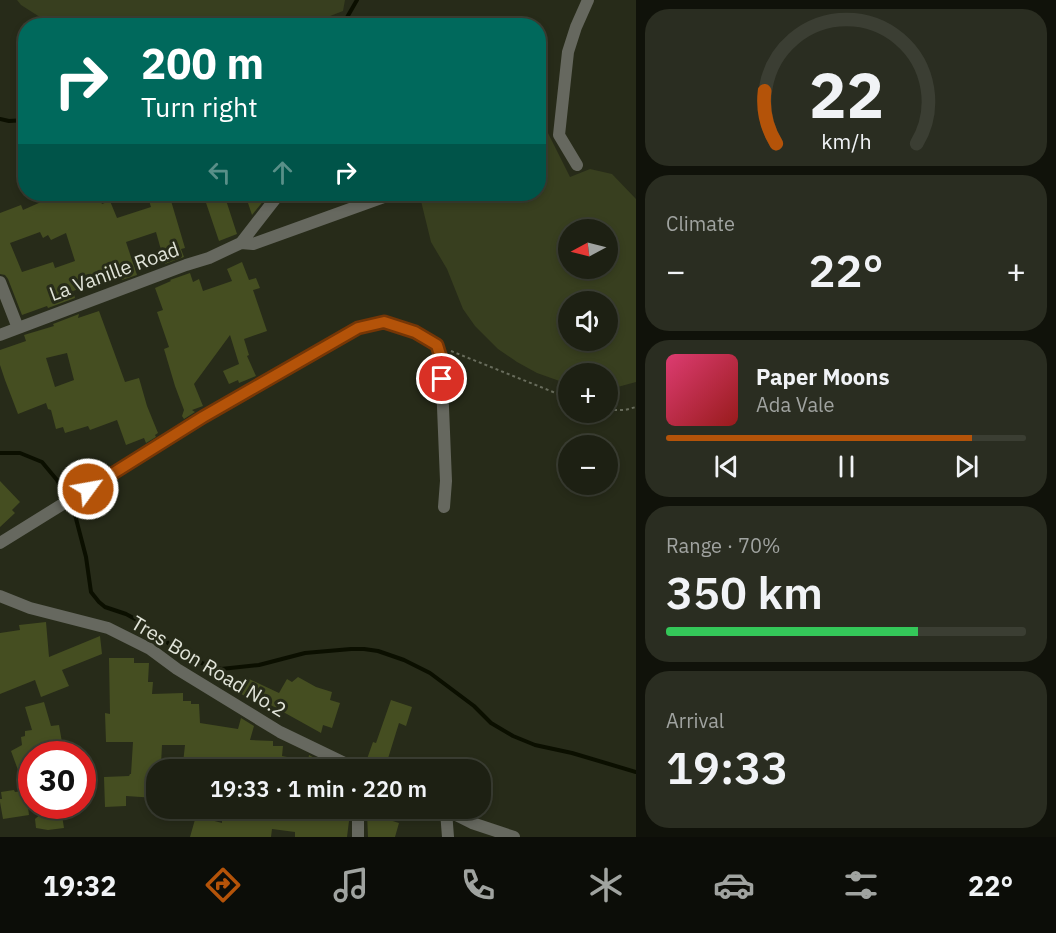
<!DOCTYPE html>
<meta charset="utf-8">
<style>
:root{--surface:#1d2013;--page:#2a2d21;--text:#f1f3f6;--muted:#a0a3a0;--line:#3b3e33;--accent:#b45309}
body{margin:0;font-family:"IBM Plex Sans",sans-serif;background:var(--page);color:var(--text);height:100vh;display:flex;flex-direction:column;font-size:22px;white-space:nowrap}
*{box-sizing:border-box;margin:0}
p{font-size:20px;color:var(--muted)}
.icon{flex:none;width:33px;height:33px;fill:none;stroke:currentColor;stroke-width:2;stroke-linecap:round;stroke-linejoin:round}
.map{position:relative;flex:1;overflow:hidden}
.panel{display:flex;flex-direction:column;gap:9px;padding:9px;background:#10120a;width:420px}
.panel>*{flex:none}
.hud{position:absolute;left:18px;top:18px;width:528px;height:183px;border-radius:24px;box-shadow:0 3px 9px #0003,0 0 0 2px var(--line);background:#00695c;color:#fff;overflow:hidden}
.needle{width:39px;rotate:263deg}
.controls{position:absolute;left:558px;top:219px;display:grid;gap:12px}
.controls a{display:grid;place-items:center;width:60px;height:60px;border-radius:50%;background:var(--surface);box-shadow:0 3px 9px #0003,0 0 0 2px var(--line);font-size:30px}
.speed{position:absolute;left:18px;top:741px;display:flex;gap:12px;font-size:30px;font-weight:700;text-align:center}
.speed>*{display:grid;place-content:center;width:78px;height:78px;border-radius:50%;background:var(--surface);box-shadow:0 3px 9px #0003,0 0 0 2px var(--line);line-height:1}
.speed .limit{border:9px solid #d22;background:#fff;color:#111}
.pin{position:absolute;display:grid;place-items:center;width:51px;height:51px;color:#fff;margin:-26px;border:3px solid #fff;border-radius:50%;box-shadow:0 2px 6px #0007}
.me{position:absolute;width:66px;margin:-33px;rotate:58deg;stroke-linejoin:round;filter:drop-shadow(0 0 4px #0008)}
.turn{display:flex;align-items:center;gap:21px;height:126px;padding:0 24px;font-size:27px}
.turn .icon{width:78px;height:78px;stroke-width:2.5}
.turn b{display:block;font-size:42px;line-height:51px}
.lanes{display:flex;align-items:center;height:57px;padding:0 24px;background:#0003;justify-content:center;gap:30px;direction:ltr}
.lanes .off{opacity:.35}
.big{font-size:45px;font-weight:600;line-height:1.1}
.panel .widget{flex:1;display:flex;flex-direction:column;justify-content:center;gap:9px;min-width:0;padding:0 21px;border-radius:24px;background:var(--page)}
.panel .dial{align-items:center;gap:0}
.dial svg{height:156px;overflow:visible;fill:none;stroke:var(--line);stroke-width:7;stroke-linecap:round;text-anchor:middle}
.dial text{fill:var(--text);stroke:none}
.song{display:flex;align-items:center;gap:18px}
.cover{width:72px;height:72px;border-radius:9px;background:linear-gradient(135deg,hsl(340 70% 55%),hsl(0 70% 35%))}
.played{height:6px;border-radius:3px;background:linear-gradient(90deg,var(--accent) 85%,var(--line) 85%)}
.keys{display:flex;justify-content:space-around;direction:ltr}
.heat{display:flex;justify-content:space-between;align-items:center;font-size:33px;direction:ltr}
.charge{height:9px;border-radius:4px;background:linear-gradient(90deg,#34c759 70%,var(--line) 0)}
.trip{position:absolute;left:146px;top:759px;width:345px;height:60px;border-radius:24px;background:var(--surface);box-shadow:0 3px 9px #0003,0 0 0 2px var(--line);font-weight:600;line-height:60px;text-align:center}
.tabs{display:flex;height:96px;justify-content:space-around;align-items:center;background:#0c0d08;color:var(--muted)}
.tabs .icon{width:42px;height:42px}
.tabs .on{color:var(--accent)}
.tabs b{font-size:27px;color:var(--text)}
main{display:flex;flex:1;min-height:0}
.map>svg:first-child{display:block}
</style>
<main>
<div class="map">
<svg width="636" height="837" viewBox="0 0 636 837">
<rect width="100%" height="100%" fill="#272b19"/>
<!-- green -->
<path fill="#383f1f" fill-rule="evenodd" d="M17,0H345L343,11L307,25L54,26L21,5Z
M539,128L548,133L570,177L590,169L612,174L636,199V382L614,388L608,389V374H568V384L537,373L517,362L498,349L475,326L463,309L447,269L431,242L421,201L420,194H538ZM568,230H608V268H568ZM568,302H608V340H568Z"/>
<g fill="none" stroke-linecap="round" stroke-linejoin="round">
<!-- stream -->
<path stroke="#0b0f00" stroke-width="4" d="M342,26L357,0
M0,119L9,121L26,120
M0,453H20L42,462L57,480L74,511L86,557L91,592L99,602L105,607L126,614L148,626L175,649L198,662L221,669L259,665L305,653L351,649H364L378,651L404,660L430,673L474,706L491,723L513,736L535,745L572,753L636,772"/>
</g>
<!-- building -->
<path fill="#454e21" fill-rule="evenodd" d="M59,194H97L102,204L110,201L117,218L151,207L147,194H169L185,248L181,249L184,257L165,264L156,232L126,242L137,275L122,280L120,275L73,291L75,298L48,308L47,306L22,315L8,279L5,275L0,274V213L21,205L23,210ZM40,232L43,238L48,235L51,240L66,233L75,261L55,268L53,262L22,272L10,243Z
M203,194H224L237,234L219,241Z
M245,194H269L252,215Z
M242,262L249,280L256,278L260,288L253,290L267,331L244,339L249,355L247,356L256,376L239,383L238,380L229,384L223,371L239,364L230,335L194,384L203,406L192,410L195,412L184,419L182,416L184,410L175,386L164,349L169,347L157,312L163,310L155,288L171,281L170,280L190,273L193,282L199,279L203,291L232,281L227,269Z
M99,311L125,382L139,378L147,406L158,433L155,435L156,437L146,443L144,438L126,445L117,420L90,430L88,426L65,433L63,427L56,429L51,410L48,409L46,403L18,414L5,380L0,365V350L26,341L24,335L54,326L53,324L79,314L78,318ZM67,353L74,380L55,387L46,358Z
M0,481L20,502L12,510L15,513L0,527Z
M46,622L49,657L100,636L102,654L62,670L69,686L41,697L35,680L0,694V633L20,630L19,625Z
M109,658H134V663H149L148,682H153L152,694L183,693V701H191V704H199L200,723L238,729L241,718L254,726L250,740L273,741V746H283L282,756L308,761L309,755L322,762V763L327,764L326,770H295L259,767V762L225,758L223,770H195L196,765L183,763L185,745H162L161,764H156V798L126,796V806L105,807L104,777L129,776L130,774H131L133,742H106L105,713L110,714Z
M298,677L316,687L332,692L330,700L340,703L332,728L323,725L321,733L260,699L259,703L239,693L247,678L279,693L287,679L292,682Z
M391,700L412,707L406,726L399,723L386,765L367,759L373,742L376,743Z
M44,702L51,726L59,725L64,754H32V767L18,770L11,751L22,745L21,737L25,736V731L32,730L25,707Z
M14,790L15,792L22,791L23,801L27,800L29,815L3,819L0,802V799H2L1,792Z
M252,808L276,809L275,818L297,820V817L318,819V817L349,821L347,837H295V832L272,829L271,837H190L196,816L222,823V811L251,812Z
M61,809L64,828L48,830L36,828L35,819L43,812Z
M367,813L399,823L395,837H368Z"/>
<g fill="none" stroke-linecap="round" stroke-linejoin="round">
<!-- path -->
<path stroke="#686c5c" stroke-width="2" stroke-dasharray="3 3" stroke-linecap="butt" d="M451,351L568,398
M608,410H625L636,407"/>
<!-- minor -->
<path stroke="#66685f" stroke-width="12" d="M577,165L559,135L568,52L576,27L588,0
M241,243L253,244L392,194
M0,282L18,328
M0,335L186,265L209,258L241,243L279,194
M0,543L203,417L359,328L384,322L415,332L437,345L441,358L446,481L444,507
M0,596L30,608L108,628L150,649L177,669L280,732L359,770
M442,808L472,823L514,837
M446,811L448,837
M358,837V808"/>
</g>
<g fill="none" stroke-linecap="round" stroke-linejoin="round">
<!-- route casing -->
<g stroke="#753606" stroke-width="15">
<path id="route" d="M88,489L203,417L358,328L384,322L415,332L437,345L441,358L442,379"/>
</g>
<!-- route -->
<use href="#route" stroke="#b45309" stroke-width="10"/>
</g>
<g text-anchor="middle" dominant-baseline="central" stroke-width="6" stroke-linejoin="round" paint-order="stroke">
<!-- street labels -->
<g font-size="20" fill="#e1e4d9" stroke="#272b19">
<text transform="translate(114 271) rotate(-20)">La Vanille Road</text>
<text transform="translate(209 666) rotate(31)">Tres Bon Road No.2</text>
</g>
</g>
</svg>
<div class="controls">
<a><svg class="needle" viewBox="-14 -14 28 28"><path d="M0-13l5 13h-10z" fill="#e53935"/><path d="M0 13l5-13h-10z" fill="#a0a3a0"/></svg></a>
<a><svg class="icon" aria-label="sound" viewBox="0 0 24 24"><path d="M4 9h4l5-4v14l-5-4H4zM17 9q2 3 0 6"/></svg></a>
<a>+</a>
<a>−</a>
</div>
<div class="speed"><div class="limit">30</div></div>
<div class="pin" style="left:442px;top:379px;background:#d93025"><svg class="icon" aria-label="arrive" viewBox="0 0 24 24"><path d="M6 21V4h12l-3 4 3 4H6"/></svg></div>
<svg class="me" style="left:88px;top:489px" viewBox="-20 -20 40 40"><circle r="17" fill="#b45309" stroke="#fff" stroke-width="3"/><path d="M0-11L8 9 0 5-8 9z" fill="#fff"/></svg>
<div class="trip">19:33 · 1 min · 220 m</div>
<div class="hud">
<div class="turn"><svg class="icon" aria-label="right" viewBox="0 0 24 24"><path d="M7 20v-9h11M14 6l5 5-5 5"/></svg><div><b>200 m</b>Turn right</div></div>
<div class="lanes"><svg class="icon off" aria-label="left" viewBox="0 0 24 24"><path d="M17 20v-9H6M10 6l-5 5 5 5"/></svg><svg class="icon off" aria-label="ahead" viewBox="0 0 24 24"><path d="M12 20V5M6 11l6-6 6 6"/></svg><svg class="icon" aria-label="right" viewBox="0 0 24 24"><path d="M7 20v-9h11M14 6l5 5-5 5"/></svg></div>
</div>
</div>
<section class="panel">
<div class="widget dial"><svg viewBox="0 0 100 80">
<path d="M14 69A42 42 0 1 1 86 69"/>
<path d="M14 69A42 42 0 0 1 8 42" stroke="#b45309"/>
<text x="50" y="56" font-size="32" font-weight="700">22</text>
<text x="50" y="72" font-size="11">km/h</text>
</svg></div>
<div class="widget"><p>Climate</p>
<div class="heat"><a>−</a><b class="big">22°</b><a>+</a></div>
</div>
<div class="widget">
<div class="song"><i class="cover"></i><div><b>Paper Moons</b><p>Ada Vale</p></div></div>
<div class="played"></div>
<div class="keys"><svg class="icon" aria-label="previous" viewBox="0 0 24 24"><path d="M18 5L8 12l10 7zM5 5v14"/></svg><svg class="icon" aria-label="pause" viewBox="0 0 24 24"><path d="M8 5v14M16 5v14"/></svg><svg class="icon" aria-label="next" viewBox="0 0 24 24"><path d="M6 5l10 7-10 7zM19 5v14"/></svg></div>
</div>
<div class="widget"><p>Range · 70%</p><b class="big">350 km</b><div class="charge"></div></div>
<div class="widget"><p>Arrival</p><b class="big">19:33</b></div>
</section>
</main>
<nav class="tabs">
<b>19:32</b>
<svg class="icon on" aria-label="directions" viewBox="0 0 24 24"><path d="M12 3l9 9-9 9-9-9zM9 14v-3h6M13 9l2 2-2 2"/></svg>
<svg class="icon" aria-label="music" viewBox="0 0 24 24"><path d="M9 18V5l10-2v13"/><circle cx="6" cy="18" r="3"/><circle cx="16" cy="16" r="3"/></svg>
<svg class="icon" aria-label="phone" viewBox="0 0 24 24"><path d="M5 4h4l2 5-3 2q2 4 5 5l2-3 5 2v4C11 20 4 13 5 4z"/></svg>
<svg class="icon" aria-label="climate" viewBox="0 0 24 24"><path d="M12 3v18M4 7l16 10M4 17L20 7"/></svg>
<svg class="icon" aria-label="car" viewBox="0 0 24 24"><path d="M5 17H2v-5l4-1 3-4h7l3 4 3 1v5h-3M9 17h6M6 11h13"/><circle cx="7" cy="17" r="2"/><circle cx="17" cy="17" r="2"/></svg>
<svg class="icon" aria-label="filters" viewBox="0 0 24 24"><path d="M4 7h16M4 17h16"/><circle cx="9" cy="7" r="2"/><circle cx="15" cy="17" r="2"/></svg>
<b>22°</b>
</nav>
